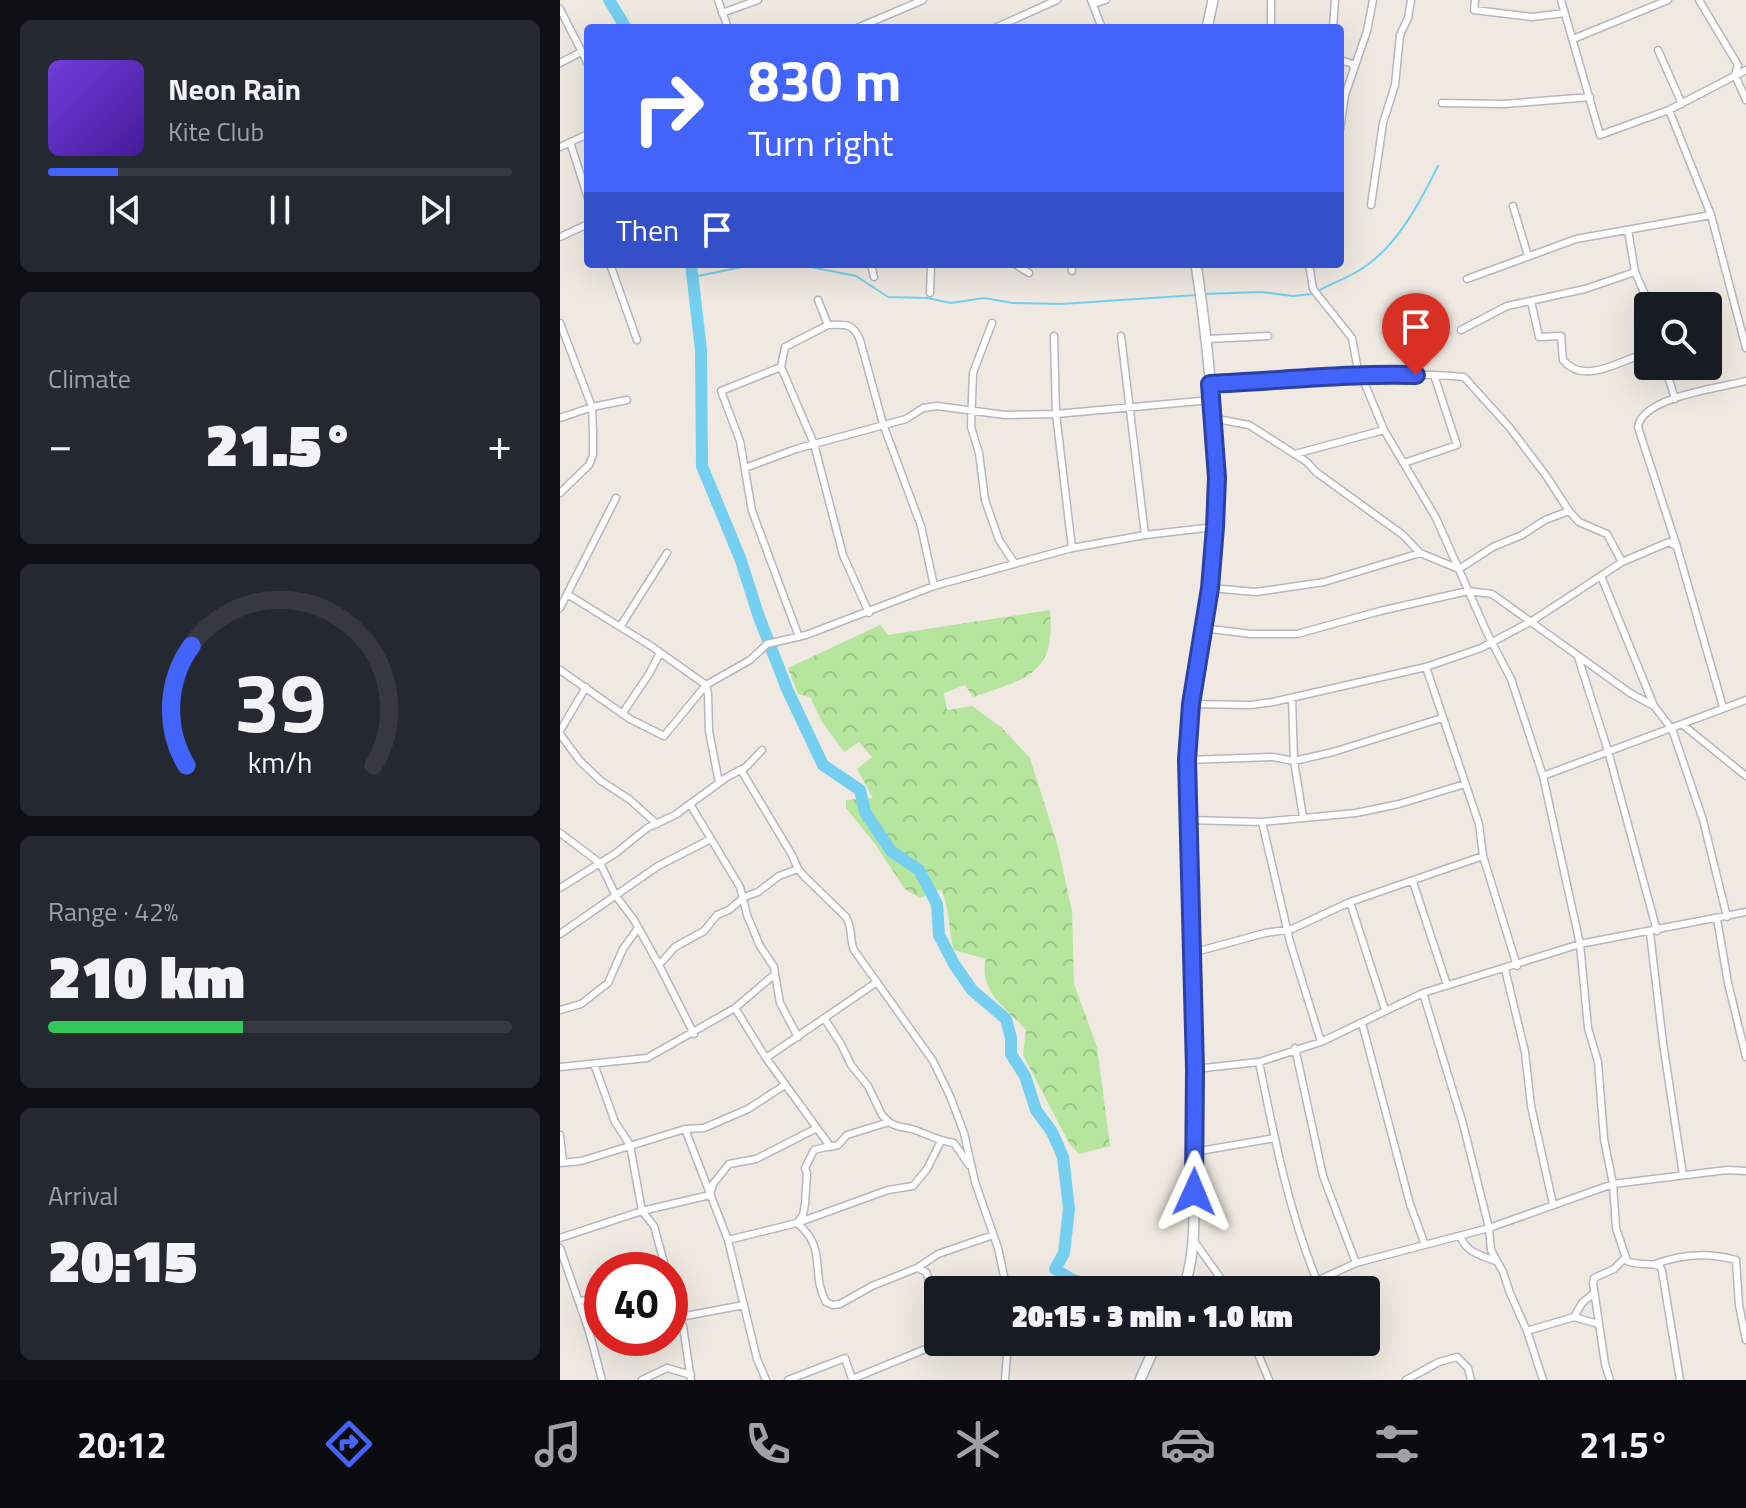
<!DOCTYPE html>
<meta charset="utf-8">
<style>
:root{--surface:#171b24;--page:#242831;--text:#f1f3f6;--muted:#9ea1a6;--line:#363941;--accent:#4264fb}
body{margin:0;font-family:"Titillium Web",sans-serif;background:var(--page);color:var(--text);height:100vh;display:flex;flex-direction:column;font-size:30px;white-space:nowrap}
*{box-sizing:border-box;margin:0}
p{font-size:26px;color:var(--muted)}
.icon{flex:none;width:44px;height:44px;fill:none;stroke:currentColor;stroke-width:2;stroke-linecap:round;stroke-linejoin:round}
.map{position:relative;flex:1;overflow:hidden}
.side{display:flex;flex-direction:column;gap:20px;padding:20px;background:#0d0f14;width:560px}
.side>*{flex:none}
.top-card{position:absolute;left:24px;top:24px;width:760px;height:244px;border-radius:8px;box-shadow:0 8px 32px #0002;background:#4264fb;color:#fff;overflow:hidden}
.buttons{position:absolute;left:1074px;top:292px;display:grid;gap:16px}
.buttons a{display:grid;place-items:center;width:88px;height:88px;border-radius:8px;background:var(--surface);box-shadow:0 8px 32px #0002;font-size:40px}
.speed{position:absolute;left:24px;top:1252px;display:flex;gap:16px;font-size:40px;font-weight:700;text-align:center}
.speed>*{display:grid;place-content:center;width:104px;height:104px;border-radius:50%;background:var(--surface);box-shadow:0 8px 32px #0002;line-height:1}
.speed .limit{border:12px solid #d22;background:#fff;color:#111}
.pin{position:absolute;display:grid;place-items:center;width:68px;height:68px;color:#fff;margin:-82px -34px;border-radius:50% 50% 50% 0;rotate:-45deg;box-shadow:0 0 8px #0007}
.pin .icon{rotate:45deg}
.me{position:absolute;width:88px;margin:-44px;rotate:1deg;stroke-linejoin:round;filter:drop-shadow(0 0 6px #0008)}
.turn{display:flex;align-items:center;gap:28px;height:168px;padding:0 32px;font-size:36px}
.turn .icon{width:104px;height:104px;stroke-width:2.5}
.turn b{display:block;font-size:56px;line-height:68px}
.then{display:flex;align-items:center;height:76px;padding:0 32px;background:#0003;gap:16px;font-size:30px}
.big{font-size:60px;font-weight:800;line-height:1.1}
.side .tile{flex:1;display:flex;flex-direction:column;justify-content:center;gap:12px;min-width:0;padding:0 28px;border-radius:12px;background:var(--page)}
.side .dial{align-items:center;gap:0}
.dial svg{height:208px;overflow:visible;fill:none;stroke:var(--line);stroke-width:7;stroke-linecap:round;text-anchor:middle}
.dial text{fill:var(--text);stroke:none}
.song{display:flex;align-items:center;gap:24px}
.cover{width:96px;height:96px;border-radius:12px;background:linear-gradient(135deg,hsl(260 70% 55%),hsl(260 70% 35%))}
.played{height:8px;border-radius:4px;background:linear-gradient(90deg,var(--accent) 15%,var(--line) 15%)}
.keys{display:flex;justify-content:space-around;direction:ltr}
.heat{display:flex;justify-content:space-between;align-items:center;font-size:44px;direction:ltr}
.charge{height:12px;border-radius:6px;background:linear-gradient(90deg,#34c759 42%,var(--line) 0)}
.trip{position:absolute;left:364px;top:1276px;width:456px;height:80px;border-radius:8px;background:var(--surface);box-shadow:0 8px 32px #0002;font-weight:800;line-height:80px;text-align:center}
.tabs{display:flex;height:128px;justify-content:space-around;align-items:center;background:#090b0e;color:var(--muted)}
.tabs .icon{width:56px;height:56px}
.tabs .current{color:var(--accent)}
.tabs b{font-size:36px;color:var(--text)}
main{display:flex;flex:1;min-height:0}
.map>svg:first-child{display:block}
</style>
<main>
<section class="side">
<div class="tile">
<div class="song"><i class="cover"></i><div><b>Neon Rain</b><p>Kite Club</p></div></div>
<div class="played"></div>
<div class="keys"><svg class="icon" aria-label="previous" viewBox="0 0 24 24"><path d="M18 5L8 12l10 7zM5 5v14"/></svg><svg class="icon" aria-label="pause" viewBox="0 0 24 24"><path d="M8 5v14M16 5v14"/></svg><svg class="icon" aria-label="next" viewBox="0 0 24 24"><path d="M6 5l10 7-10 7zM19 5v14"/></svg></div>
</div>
<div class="tile"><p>Climate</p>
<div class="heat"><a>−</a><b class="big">21.5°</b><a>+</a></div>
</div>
<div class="tile dial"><svg viewBox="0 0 100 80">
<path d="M14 69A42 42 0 1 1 86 69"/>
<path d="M14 69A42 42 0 0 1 16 23" stroke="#4264fb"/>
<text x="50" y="56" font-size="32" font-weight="700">39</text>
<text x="50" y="72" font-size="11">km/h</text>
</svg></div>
<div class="tile"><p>Range · 42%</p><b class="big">210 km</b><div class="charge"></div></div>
<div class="tile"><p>Arrival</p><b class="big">20:15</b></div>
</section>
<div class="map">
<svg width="1186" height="1380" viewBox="0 0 1186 1380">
<defs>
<pattern id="forest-crowns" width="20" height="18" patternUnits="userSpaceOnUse" patternTransform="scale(2)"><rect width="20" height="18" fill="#b6e59e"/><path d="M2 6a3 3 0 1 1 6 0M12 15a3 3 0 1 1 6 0" fill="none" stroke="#9dc588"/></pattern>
</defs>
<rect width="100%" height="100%" fill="#efe9e1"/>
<!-- forest -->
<path fill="url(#forest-crowns)" d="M490,610C496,674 467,679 413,697L405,685L384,693L387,710L412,706L442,728L470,758L498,847L512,911L514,984L537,1047L550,1146L519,1154L509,1143L463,1055L466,1030C447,1008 418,992 426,959L394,950C388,929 390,909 381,889L360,898L345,889L315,844L286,808V800L313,798L297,769L312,757L299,742L284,752L261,720L250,697L238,694L228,668L320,625L328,635Z"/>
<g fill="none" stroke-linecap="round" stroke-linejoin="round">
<!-- stream -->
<path stroke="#75cff0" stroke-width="2" d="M133,277L182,267L221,264L246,266L296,276L328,297L367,298L391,303L424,298L453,303L501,304L637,295
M758,291C772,283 790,277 803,268C838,245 860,202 878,166
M643,294L701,292L733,296L752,294"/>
<!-- river -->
<path stroke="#75cff0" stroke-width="12" d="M49,0L66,28
M131,264L141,350L142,466L180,558L199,617L227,689L263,765L300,790L305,812L331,851L359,870L377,904L379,935L394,964L412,990L446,1019L451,1038V1054L465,1076L476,1110L492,1132L503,1157L509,1209L504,1253L495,1269L511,1279L541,1290"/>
<!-- street casing -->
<g stroke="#b4b7c1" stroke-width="9">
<path id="street" d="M158,0L168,28
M531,0L542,28
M915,0L914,10L972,17L1005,13
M1001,0L1040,135L1109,110L1186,70
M1139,0L1178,65L1175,75L1186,100
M533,4L546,0
M0,9L28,64
M162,13L198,0
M297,28L363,0
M435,28L497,0
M711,28V0
M773,28L775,0
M1013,39L1108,0
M1098,50L1122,104
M780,60L793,64V66
M0,63L21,52
M882,103L944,104L1030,97
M1109,110L1151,215L1186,348
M780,129L785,95L807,31L813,0
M10,142L28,198
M0,147L28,134
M811,205L823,123L835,85L840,35L848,18L851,0
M953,206L968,256
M1068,230L1075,272L1090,306
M0,237L28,224
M50,264L77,340
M311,264L314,277
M455,264L469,273
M511,264L512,271
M749,264L753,289L792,338L797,365L824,430L876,518L928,635L951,679L983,776L1020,944L1028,1028L1038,1062L1044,1139L1053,1184L1056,1228L1067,1261C1077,1266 1089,1262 1100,1266L1102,1271L1120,1380
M907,279L1016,239L1151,215
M370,293L371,264
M258,300L268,325C285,324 293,323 300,340L323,424L361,526L374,586
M971,301L979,337L1001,336L1003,360C1025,387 1063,358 1088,353
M0,323L32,407L33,432V455L29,465L0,493
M432,323L413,373L411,427L419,453L425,500L439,540L455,564
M268,325L225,347L221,367L254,444L283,555L309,613
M901,330L947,306L1025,289L1075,272
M494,336L496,414L512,548
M561,336L585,535
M648,339L708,336
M1105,366L1115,399
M221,367L161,391L180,441L192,511L239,637
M650,384C734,380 819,369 904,377L950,428L987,477L1009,511L1019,522L1047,534L1062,562
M0,418L32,407L67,400
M652,418L689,425L747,462L756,472L843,535L860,553L899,569L933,547L962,535L985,520L1009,511
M735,454L824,430
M844,463L897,445L874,375
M185,468L236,449L346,419L363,408L377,406L445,415L496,414L651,400
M1041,576L1094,706L1112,729L1143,820L1167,917
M650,588L696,592L764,582L860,553
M7,594L91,646L146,685L148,694L149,731L159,783
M0,608L56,498
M60,627L107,553
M643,628L691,634H737L820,611L908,591L932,594L1070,693L1094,706
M1018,657L1048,751L1097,931
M866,667L919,824L923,856L957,966
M0,670L70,719L104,736L146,685L190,660L207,644L246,635L374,586L512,548L585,535L654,527
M732,698L734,761L743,817
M631,704L690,705L713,702L866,667L921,648L972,621L1062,562L1109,542L1117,547
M1163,707L1117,547L1078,427C1082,397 1159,388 1186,381
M62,714L89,674L100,653
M1123,725L1186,776
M0,731L26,687
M0,734L20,761L41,781L69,799L97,824
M627,760L713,757L734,761L773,752L882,718
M181,770L232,855L238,869L245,877L286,917C293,927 289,939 294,950L373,1061L390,1096L404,1133L415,1182L438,1248L447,1290
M983,776L1186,700
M628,820L702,822L796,813L839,804L905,784
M702,822L730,942L761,1042
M0,833L40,863L56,896L74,920L99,965L134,1034
M853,882L887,985
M0,888L56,853L87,828L115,815L167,777L186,767L202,750
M790,902L825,1010
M1157,919L1168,983L1186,1057
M1090,933L1103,1043L1123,1175
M0,934L98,866L151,839
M632,953L705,933L732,929L790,902L923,856
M99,965L115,947L144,931L157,915L169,910L184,897L198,892L219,876L238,869
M945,969L965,1052L971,1106L993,1204
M215,974L220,1003L238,1037
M863,993L903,1124L929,1228L931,1250L943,1272L950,1293L967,1331L983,1380
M175,1008L206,1058L270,1146L254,1150L245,1168L247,1173L245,1204L243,1215L237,1223C268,1248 250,1273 266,1302L273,1305L280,1304L312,1286L357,1268L366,1272L378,1304
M0,1010L21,1004L48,983L63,949L78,928
M264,1018L281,1044L291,1065L308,1086L322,1115L329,1122
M802,1023L850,1204L865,1245
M735,1048L763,1176L796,1263
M206,1058L317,982
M699,1062C714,1136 728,1209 757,1281
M34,1064L55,1122L70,1145L82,1211L94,1226L106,1270
M0,1067L87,1058L175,1008L215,974L214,967L200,946L187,915L180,887L130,804
M635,1069L699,1062L761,1042L863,993L1020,944L1186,912
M125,1129L168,1240L197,1359L206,1380
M0,1135L3,1162
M269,1147L278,1145L287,1135L329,1122C339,1129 344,1126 355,1130C369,1135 379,1141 394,1143L409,1165
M634,1152L715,1138
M0,1163L21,1161L125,1129L144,1128L188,1109L225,1085
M900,1236C907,1253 920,1255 936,1261
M0,1238L82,1211L150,1195L153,1184L169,1164L196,1159L257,1128
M168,1240L237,1223L328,1190L353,1186L367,1169L381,1141
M634,1241L669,1290
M0,1248L29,1331L42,1380
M1095,1264C1122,1254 1148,1252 1176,1260L1179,1305L1186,1340
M357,1268L378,1254L433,1235
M737,1290L796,1263L929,1228L1053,1184L1167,1170L1186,1171
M110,1297L123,1326L131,1380
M19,1301L42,1298
M120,1317L184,1305
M1014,1317L1038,1324
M967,1331L1014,1317L1022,1303L1033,1294
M693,1342L709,1380
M82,1380L107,1368L131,1375
M228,1380L285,1358L292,1379L373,1346L378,1338
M445,1380L448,1342
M846,1380L879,1362L897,1357L908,1368L911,1380
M1050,1380L1045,1364L1033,1283L1034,1278L1054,1269L1065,1258"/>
</g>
<!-- secondary casing -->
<g stroke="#b4b7c1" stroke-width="12">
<path id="secondary" d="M647,28L653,0
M623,1290C638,1250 633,1207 634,1164C637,1031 628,898 627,764C626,703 644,644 650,584C661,477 652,370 636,264
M580,1380L597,1342"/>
</g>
<!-- street -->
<use href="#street" stroke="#fff" stroke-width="6"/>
<!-- secondary -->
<use href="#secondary" stroke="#fff" stroke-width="9"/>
</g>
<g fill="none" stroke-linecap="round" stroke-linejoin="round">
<!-- route casing -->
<g stroke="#2b41a3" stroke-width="20">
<path id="route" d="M634,1192L635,1069L627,760L631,704L650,588L655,527L657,478L650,384C719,381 787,373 856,375"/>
</g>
<!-- route -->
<use href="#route" stroke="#4264fb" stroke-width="14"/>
</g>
</svg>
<div class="buttons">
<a><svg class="icon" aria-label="search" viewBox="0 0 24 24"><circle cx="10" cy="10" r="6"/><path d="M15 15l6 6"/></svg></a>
</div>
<div class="speed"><div class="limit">40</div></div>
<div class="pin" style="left:856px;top:375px;background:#d93025"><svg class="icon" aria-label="arrive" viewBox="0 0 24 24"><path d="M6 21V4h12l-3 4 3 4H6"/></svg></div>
<svg class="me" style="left:634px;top:1192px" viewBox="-20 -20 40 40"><path d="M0-17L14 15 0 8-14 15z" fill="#4264fb" stroke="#fff" stroke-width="4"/></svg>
<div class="trip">20:15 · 3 min · 1.0 km</div>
<div class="top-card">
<div class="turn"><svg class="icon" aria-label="right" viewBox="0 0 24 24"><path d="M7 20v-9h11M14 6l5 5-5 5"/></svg><div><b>830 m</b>Turn right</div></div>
<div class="then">Then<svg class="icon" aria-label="arrive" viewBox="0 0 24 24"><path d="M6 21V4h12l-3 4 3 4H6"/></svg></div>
</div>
</div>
</main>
<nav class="tabs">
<b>20:12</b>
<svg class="icon current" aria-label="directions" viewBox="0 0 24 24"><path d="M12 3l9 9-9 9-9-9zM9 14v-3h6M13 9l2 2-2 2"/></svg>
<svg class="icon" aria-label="music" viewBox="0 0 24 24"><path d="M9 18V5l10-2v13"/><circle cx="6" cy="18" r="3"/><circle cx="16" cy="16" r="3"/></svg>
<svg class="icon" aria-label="phone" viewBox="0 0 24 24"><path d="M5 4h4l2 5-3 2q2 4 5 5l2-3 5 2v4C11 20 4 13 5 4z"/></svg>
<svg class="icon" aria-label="climate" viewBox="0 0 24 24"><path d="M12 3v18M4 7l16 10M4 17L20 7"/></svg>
<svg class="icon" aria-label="car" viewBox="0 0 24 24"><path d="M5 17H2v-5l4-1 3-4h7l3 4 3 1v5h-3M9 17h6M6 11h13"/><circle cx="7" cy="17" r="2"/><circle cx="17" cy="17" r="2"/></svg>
<svg class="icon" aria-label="filters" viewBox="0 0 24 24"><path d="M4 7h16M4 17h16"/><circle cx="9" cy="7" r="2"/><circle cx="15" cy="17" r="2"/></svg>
<b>21.5°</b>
</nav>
